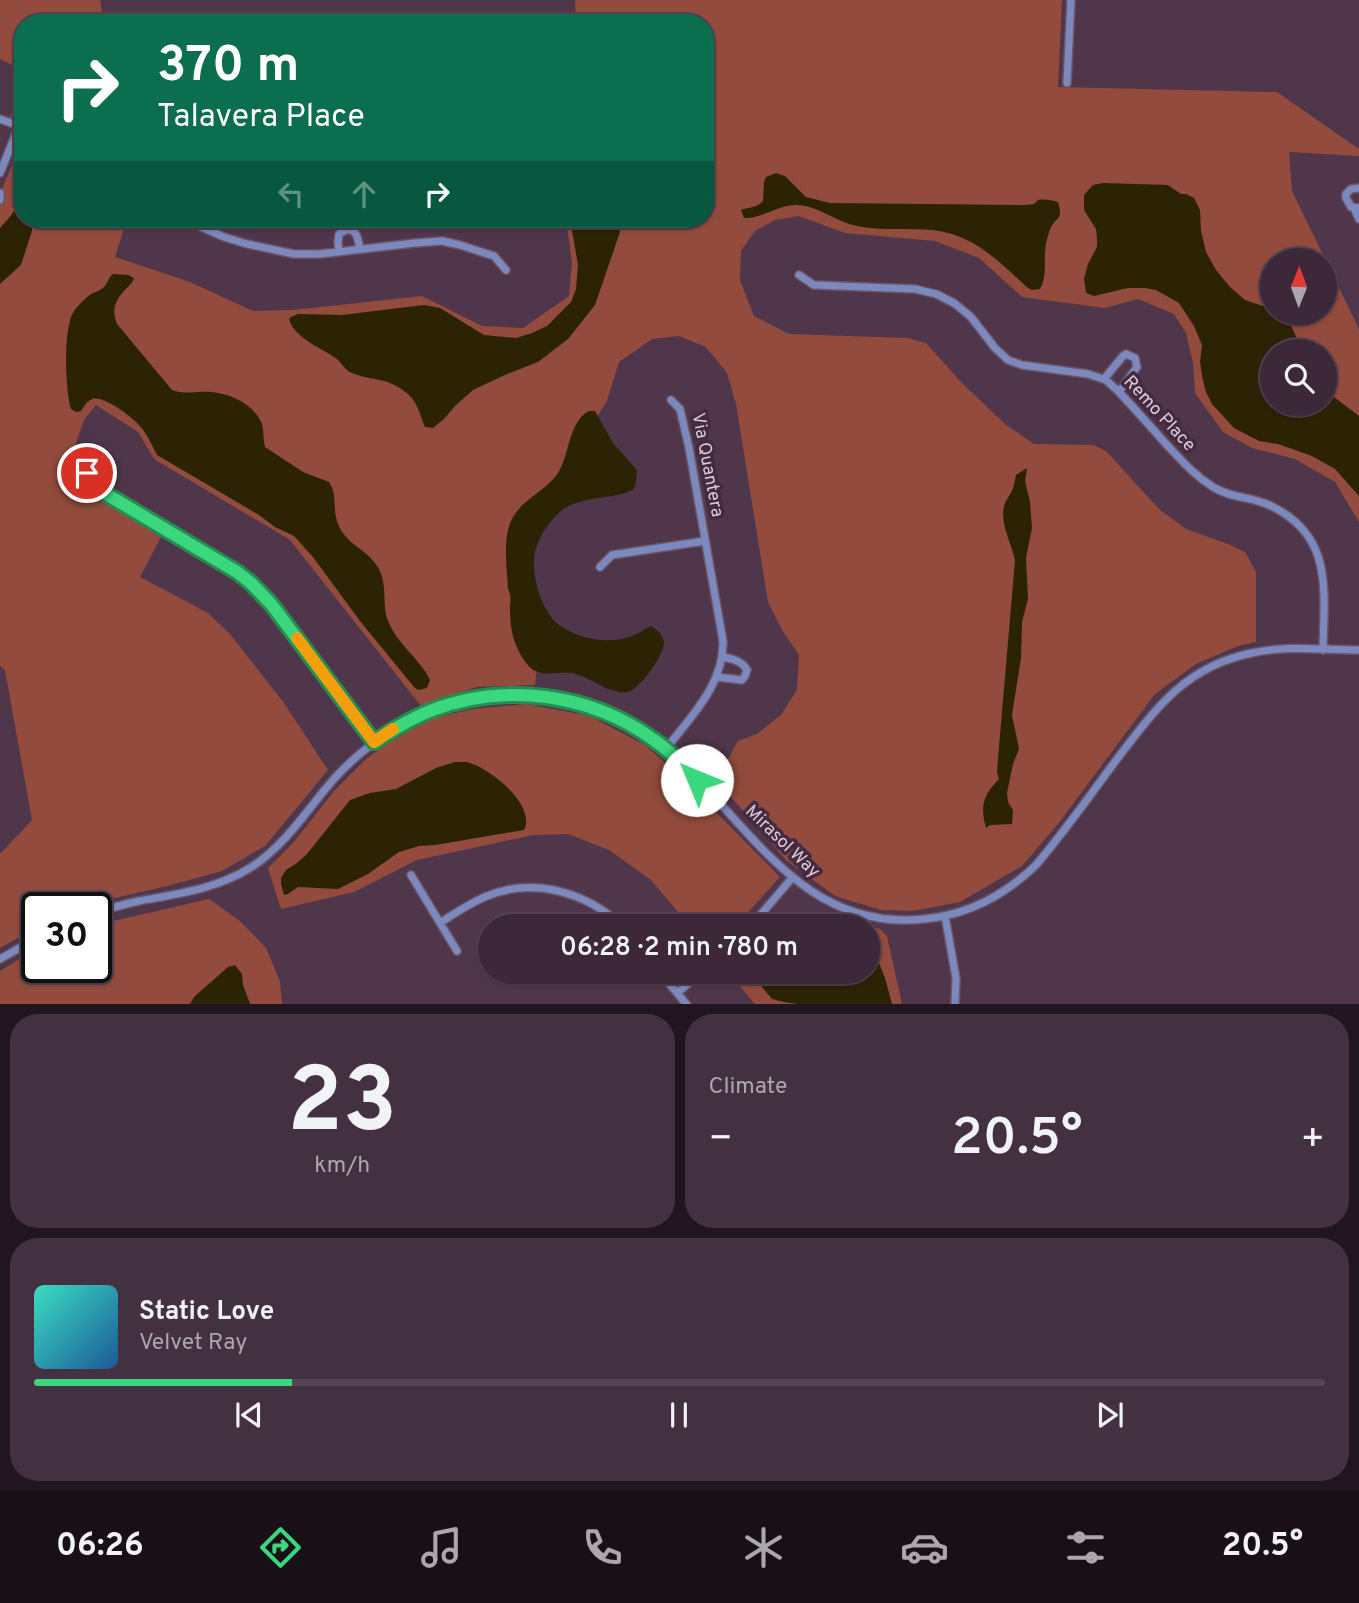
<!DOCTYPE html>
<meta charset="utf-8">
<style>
:root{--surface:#3c2838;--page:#433040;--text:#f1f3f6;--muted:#aca6ae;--line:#554453;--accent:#3bd77e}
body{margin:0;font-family:Overpass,sans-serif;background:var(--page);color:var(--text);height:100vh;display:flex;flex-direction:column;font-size:26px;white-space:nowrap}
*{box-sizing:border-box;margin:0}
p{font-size:23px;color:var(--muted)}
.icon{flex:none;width:38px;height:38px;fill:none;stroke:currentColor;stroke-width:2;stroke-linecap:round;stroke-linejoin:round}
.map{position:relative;height:1004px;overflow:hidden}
.sheet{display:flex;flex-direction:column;gap:10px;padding:10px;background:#21161f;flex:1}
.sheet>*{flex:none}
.top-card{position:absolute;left:14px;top:14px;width:700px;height:214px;border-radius:28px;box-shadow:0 2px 5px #0004,0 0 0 2px var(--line);background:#0b6e4f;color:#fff;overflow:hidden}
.needle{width:46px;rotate:1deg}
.buttons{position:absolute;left:1260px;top:248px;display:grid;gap:14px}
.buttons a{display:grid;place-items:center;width:77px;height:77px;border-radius:50%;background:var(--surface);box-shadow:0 2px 5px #0004,0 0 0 2px var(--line);font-size:35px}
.speed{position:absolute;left:21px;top:892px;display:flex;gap:14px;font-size:35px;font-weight:700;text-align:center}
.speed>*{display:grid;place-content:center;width:91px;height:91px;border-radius:50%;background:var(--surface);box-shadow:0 2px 5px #0004,0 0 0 2px var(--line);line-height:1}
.speed .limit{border:4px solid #111;border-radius:10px;background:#fff;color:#111}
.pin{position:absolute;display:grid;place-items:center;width:60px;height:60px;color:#fff;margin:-30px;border:4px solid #fff;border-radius:50%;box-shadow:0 2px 7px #0007}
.me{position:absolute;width:77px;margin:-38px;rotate:315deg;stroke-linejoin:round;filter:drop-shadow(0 0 5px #0008)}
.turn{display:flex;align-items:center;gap:24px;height:147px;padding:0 28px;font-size:32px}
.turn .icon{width:91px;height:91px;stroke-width:2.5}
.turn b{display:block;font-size:49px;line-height:60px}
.lanes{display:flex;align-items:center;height:66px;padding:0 28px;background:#0003;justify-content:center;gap:35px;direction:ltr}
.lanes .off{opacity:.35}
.big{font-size:52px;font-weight:600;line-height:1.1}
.sheet .widget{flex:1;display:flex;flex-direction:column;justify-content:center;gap:10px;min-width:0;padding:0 24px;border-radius:28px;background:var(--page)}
.sheet .dial{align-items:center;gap:0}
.dial b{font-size:91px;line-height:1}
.song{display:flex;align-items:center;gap:21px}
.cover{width:84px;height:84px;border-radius:10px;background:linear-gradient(135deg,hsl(170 70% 55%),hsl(210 70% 35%))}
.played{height:7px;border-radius:4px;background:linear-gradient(90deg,var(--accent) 20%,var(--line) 20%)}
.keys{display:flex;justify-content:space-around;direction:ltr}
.heat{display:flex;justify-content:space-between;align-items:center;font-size:38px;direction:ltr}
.sheet .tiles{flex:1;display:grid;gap:10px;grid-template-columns:1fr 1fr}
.widget:last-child{grid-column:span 2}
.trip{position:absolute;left:478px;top:914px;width:402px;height:70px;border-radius:35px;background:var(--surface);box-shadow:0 2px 5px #0004,0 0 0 2px var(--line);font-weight:600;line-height:70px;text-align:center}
.tabs{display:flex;height:112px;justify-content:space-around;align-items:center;background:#181016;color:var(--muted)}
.tabs .icon{width:49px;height:49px}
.tabs .selected{color:var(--accent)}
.tabs b{font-size:32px;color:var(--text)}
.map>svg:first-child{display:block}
</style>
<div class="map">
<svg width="1359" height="1005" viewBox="0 0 1359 1005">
<rect width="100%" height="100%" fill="#50364b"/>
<!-- green -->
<path fill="#924b3c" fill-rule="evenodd" d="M0,0H100L104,23H23V81L14,66L0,59Z
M575,0H1062L1058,87L1277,92L1359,149V156L1289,152L1292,191L1359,329V522L1335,482L1295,459L1252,448L1223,432L1195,393L1193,363L1186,333L1174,314L1138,299L1105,308L1022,297L979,258L935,241L845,233L799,216L775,220L755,231L741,251L740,280L754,316L789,334L907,338L926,343L961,382L1005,424L1034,444L1093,445L1106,451L1159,509L1186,529L1228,544L1245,552L1256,572V642L1238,646L1196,664L1155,694L1058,824L1022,866L960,902L913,911L881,910L835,896L786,860L716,780L738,741L757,734L781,715L797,690L799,655L782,630L768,602L736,404L727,373L706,347L679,336L652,339L619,362L607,401L536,514L524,583L539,651L535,685L476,687L421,706L290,540L154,459L138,432L96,405L84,420L69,463L68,481L161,537L140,577L208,613L230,634L284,703L328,770L265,846L222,871L167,886L93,903L80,908H37V927L0,948V854L32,820L5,670L0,666V194L23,139V219H127L115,257L190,282L253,311L293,310L422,296L482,326L523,328L569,296L572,262L566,219H705V23H576ZM1272,261H1325V313H1272ZM1272,352H1325V404H1272Z
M23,84V121L10,117Z
M526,704L590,716L645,745L680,776L780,877L736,926H690L651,880L609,850L568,834L533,835L417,860L354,892L281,909L268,868L293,843L335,790L365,760L388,743L429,719L473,709Z
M209,899L240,921L266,948L280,981L282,1004L0,1005V971L37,948V968H96V925Z
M821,913L880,929L887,936L902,1004H755L727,971H868V926H765L772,919Z"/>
<!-- water -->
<path fill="#2c2304" d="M776,173L785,176L806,197L830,203L1025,205L1034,204L1038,200C1045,199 1051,200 1058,202C1063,220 1058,215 1051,227C1049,231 1047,239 1046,244C1043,259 1048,275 1040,289L1032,290L1028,288C999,262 975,235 933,230C908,228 882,231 857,226C836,222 817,205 796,205C777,205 762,219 744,218L741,210C749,207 757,208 763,201L764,182L766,177Z
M1103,183L1168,185L1181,194H1186L1194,198L1200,210L1201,231L1206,252L1216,270L1230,287L1245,300L1269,308L1272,310V313C1294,313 1293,341 1306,352H1272V404H1325V386L1330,394L1359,416V496L1335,469L1312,456L1278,444L1259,441L1234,428L1212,404L1206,392L1203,381L1200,362L1202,345L1194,326L1179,303L1156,290L1145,288H1128L1094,296L1086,293L1084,279L1088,264L1097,247V239L1096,229L1084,210V195L1093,185Z
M23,187V219H32V231L21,265L0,284V228C13,214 19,207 23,187Z
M570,219H618L620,232L595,305L568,339L538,362L505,375L473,390L455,406L444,419L433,428L425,427C420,415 418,403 408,394C387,376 374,382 352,373C344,370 343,364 337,359C322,348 292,337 289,318L298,314L342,315L424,305L440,308L484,335L516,338L532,333L547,326L571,302L576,289L578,265Z
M113,274L128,275L134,278C131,286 128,286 123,292C114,303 112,311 117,324L172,390C185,395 198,391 211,392C230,393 255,405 262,424C264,431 263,440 265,447L303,472L329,482C338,495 332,510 338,524C347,546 366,548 377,566C388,582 382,601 387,618C395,643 420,658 430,680L427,688L418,690L414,687L360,621L313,557L294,536L275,527L259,515L157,455C152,445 147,434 140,426C132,417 104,395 92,399C87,401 84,406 81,411L76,412L71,409C65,390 63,327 74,311C78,306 85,298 90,295C94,292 100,291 104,287C108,283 108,278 113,274Z
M589,411H595L613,443L637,470L636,482L634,489C612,501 585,494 562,510C552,518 541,533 537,545C528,568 540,610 559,625C578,639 609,645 632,636C638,634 644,629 651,626C657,630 662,633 664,642C665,654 640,689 628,692C609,695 590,676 572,673C557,671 538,679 527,664C514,648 510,630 510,609C510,601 512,596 508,589C507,567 502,538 512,519C522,499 546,491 558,473C570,455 568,422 589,411Z
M1027,468L1025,481L1030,502L1032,528L1026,558L1028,599L1022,622L1021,658L1012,715L1019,749L1013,764L1007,793L1008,802L1013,810L1012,824L990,825L986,828C980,806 983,795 999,779L997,772L999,747L1015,560C1011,542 1000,524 1004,506C1006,500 1009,496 1012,491C1014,486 1015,480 1016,475Z
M455,762C456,762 465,762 466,762C488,766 537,805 524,830L435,845L419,846L399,852L368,874L338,889L298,887L288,894L284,895L281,884V878L286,870L297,863L307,854L350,800L370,793L396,789L436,768Z
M868,941L877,942L879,963L885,978L892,1004L806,1005L784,1002L772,999L762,987L761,971H868Z
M235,965L242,974L243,985L250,1004H190L194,997L228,967Z"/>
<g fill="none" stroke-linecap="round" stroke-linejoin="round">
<!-- minor casing -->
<g stroke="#6c5467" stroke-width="10">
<path id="minor" d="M1067,83L1071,0
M0,119L22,127
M0,173L19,126
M1359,188L1351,189L1346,194V198L1351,207L1359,208
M0,193V200
M1354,208L1359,219
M183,219L224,237L247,244L294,254H320L415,243L442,241L460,245L494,256L506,270
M339,252L338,243L339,234C355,222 358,237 360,249
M799,275L814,285L915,289L936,294L954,303L971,317L995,348L1008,360L1022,365L1088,374L1106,380L1119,392C1135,409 1150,426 1166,444C1182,461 1193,474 1213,487C1230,498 1252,497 1269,505C1334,535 1324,590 1323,650
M1104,379L1123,356L1126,354L1135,358L1137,367L1119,392
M87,473L91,485L237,572L251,583L272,605L374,742
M600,567L612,555L705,541
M717,677L742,680L745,676L747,670C742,661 733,659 723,657
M666,749C691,716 724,685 723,641L689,448L680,409L671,400
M411,875L457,951
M96,913C110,908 125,904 139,901C177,894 216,889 250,868C285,846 306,811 333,780C394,712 484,680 573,702C607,710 640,727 667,750C748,819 799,932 924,919C968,915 1005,895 1036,865C1065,831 1091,794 1117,759C1156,708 1186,666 1252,653C1287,645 1324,650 1359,650
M945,916L956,978L955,1005
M440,923C455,913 470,903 487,896C534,877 586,892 622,926
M751,926L792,878
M0,959L37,938
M659,971L687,1005
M677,993L703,971"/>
</g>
<!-- minor -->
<use href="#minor" stroke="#7c89bf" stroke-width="7"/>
</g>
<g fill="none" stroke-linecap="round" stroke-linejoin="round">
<!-- route casing -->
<g stroke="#268c52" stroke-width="18">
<path id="route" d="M87,473L91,485L237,572L251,583L272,605L374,742C392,730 410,719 430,711C504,682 590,693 654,740C670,751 683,765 697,780"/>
</g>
<!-- route -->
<use href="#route" stroke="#3bd77e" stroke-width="12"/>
<!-- slow -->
<path stroke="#f59e0b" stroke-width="12" d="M297,638L374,742L393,729"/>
</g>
<g text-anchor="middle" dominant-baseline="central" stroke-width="7" stroke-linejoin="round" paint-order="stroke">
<!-- street labels -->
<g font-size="18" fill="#dccbd9" stroke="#452b41">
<text transform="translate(1159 414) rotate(47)">Remo Place</text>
<text transform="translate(707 465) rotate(79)">Via Quantera</text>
<text transform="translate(782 842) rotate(44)">Mirasol Way</text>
</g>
</g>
</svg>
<div class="buttons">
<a><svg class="needle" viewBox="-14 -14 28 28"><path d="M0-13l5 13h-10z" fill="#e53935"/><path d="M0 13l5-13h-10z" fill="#aca6ae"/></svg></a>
<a><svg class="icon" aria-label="search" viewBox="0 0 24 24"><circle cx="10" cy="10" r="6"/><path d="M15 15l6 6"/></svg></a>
</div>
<div class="speed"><div class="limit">30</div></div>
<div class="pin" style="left:87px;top:473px;background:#d93025"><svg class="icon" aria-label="arrive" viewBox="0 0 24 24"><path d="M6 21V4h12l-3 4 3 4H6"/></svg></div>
<svg class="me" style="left:697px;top:780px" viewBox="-20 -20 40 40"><circle r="19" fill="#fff"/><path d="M0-13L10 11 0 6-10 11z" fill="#3bd77e"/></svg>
<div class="trip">06:28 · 2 min · 780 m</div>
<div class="top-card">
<div class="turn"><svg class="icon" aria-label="right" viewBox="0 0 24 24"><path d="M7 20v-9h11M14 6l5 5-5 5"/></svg><div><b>370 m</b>Talavera Place</div></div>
<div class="lanes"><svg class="icon off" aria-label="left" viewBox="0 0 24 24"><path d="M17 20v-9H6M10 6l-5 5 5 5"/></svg><svg class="icon off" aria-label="ahead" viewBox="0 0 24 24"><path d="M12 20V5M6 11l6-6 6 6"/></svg><svg class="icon" aria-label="right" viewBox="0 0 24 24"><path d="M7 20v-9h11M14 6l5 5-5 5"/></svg></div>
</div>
</div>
<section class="sheet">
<div class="tiles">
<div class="widget dial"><b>23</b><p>km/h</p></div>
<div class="widget"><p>Climate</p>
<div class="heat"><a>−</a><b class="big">20.5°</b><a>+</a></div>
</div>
<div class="widget">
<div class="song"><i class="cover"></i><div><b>Static Love</b><p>Velvet Ray</p></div></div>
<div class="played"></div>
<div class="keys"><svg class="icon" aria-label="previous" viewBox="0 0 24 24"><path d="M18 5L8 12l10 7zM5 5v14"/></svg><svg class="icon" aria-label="pause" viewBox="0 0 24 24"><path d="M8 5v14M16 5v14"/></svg><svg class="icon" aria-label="next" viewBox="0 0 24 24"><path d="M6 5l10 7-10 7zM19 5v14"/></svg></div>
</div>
</div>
</section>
<nav class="tabs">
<b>06:26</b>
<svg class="icon selected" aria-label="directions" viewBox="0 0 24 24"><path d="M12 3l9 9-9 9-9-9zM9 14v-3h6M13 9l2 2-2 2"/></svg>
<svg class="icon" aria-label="music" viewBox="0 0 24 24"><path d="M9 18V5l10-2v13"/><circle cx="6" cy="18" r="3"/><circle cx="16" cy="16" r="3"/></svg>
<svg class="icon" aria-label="phone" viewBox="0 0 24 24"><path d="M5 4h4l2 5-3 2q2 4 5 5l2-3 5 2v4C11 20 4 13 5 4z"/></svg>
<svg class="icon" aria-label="climate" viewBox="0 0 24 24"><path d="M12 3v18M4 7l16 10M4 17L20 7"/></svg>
<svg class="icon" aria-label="car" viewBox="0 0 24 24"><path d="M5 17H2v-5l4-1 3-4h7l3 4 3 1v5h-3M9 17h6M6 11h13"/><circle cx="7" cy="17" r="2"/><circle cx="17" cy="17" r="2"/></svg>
<svg class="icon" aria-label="filters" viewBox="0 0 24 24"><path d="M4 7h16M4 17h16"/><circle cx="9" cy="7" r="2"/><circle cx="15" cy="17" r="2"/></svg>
<b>20.5°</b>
</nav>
